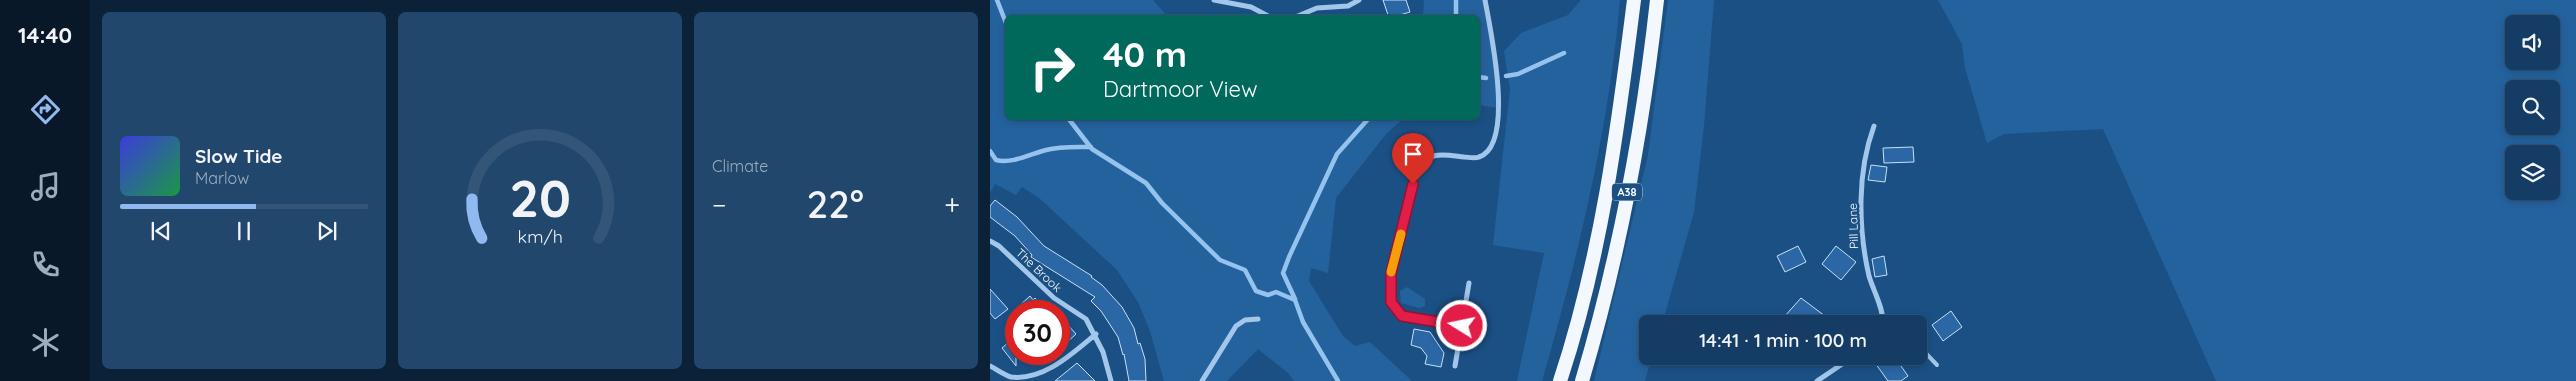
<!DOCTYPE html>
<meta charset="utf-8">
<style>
:root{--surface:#143c64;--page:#21476d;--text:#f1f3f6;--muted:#9dadbf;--line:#335678;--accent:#90b9f0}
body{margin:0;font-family:Quicksand,sans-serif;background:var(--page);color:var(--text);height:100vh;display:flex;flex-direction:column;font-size:19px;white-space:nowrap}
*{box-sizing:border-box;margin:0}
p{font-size:16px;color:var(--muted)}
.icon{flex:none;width:28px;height:28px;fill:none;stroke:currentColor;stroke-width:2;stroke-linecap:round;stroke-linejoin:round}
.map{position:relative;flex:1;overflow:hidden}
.drawer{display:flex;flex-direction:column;gap:12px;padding:12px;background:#0b2137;width:900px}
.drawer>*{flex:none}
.guide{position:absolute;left:15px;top:15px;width:475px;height:105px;border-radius:8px;box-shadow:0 2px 8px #0003,0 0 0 1px var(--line);background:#00695c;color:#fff;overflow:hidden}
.controls{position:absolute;left:1515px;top:15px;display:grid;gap:10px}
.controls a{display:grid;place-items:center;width:55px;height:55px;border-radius:8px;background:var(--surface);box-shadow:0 2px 8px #0003,0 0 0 1px var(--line);font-size:25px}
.speed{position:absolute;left:15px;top:300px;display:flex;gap:10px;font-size:25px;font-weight:700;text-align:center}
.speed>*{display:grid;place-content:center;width:65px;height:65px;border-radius:50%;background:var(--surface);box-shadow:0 2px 8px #0003,0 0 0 1px var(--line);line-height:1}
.speed .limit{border:8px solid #d22;background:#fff;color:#111}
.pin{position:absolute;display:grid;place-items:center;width:42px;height:42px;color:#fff;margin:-51px -21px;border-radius:50% 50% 50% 0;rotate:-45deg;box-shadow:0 0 5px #0007}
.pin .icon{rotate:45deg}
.me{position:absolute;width:55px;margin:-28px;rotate:280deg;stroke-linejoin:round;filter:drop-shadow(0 0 4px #0008)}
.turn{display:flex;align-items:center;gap:18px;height:105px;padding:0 15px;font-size:22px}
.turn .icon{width:65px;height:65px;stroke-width:2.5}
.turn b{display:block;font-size:35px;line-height:42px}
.big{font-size:38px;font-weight:600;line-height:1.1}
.drawer .widget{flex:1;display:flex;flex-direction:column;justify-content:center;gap:8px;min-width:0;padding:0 18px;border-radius:8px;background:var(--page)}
.drawer .dial{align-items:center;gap:0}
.dial svg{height:130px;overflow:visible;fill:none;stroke:var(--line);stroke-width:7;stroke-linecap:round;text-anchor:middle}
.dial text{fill:var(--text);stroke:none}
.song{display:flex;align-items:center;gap:15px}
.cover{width:60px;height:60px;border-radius:8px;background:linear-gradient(135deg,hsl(240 70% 55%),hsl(140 70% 35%))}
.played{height:5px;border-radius:2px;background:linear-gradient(90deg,var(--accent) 55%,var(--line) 55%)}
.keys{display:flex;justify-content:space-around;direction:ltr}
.heat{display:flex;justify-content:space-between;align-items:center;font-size:28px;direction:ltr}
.drawer .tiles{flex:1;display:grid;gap:12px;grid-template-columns:repeat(3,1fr)}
.trip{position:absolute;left:649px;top:315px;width:288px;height:50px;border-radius:8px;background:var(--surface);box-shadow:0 2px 8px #0003,0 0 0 1px var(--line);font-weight:600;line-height:50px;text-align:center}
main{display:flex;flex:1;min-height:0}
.tabs{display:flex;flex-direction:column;width:90px;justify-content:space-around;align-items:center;background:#081828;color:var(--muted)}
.tabs .icon{width:35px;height:35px}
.tabs .selected{color:var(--accent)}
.tabs b{font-size:22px;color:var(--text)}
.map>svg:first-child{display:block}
</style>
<main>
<nav class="tabs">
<b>14:40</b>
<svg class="icon selected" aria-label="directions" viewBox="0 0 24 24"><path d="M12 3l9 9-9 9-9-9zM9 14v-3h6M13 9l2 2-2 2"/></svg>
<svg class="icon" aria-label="music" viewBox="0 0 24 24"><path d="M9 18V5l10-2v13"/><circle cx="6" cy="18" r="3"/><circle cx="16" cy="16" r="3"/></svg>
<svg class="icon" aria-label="phone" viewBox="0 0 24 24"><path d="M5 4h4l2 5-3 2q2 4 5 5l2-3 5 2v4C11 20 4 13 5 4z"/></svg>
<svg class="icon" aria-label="climate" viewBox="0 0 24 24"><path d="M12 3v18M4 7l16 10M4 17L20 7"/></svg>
</nav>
<section class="drawer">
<div class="tiles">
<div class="widget">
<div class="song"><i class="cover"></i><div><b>Slow Tide</b><p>Marlow</p></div></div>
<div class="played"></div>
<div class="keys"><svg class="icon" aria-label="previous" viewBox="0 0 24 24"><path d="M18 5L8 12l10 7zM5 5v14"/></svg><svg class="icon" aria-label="pause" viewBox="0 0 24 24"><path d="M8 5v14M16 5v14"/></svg><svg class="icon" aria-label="next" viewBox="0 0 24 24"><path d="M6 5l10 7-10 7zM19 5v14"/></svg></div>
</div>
<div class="widget dial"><svg viewBox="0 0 100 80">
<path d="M14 69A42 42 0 1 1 86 69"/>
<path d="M14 69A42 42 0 0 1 8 45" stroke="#90b9f0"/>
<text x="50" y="56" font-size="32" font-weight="700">20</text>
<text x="50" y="72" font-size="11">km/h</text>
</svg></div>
<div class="widget"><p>Climate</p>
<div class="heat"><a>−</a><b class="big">22°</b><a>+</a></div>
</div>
</div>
</section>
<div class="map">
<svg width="1586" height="381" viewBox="0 0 1586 381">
<rect width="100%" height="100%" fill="#1b5085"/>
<!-- green -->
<path fill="#24629e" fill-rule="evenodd" d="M0,0H163L178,17L18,18V118H414L396,134L346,198L338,273L321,268L319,281L353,336L365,346L380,342L422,381H304L298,373L268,349L237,381H174L160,331L148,302L127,270L48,197L32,187L26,195L5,184L0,193Z
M434,0H495L509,82L508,108L488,105V18H433Z
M591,0H630C619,129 588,257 552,381H527L554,253L503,245L520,89L514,51L531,33L578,15Z
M678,0H724L714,126L704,212L672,324H658V356H662L655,381H604L658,155Z
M948,0H1586V381H1226L1113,129L1014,134L997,143L975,68L972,44ZM1524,24H1561V61H1524ZM1524,89H1561V126H1524ZM1524,154H1561V191H1524Z
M417,287L435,299V306L429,308L411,303L410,291Z"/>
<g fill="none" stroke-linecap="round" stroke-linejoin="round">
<!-- stream -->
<path stroke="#95c3ed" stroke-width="4.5" d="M7,0L18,28
M466,0V18
M516,76L528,74L574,53
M488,77L496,78
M78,118L102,149L156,183L172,203L230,260L255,270L266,291L278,295L286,292L305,300L313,322L348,381
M0,151L6,160C23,164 40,154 56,150C71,146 86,147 101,147
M305,299L293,273L299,257L347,154L379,118"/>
</g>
<!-- building -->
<path fill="#2a67a4" stroke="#c7e0f8" d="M393,0H416L420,12L399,18Z
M923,147L924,162L894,163L893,148Z
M881,165L897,167L895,182L878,180Z
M5,200L27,217L54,246L102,276L101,277L112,285L132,307L144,328L148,344L150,343L155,359L156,381H139L134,354L133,355L128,337L111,311L101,301L105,297L41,257L42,255L25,236L0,217V206Z
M808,246L816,262L795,272L787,256Z
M846,246L866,262L851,280L832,264Z
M894,256L897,275L885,277L882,259Z
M0,289L18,309L5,319L0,313Z
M40,296L43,300L45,298L58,311H29L32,309L29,306Z
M811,298L835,316L828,324H803L794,317Z
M961,311L972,327L953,341L942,325Z
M69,315L86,334L69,350Z
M424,329L440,332L454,353L451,367L435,364L437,356L431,348L421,345Z
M26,336V366L12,348Z
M880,356H904L918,376L911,381H898Z
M87,363L105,381H65Z"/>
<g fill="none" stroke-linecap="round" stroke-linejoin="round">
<!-- service -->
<path stroke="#a2c7eb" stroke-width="4" d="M894,322L901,324
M928,345L947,365"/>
<!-- minor -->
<path stroke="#a2c7eb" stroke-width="5" d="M224,0L261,7L282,18
M303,18L327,8L358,6L369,0
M884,126C867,172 868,228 879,276C883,290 894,309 893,324
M0,241L9,246L64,298L96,319L113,352L121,381
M472,326L412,315L401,302L399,290L425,169C443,151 450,154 474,157C478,157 484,159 489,157C526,145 500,28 495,0
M0,366C6,369 14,375 21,377C54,381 83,353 106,334
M465,366L479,283
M212,381L246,326L255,320L268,319
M827,381L864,356"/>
<!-- trunk -->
<path stroke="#f3f8ff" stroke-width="14" d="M570,381C611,258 628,128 644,0
M592,381C629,257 653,128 667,0"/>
</g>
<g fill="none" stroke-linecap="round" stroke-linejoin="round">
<!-- route casing -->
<g stroke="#92132f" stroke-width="12">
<path id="route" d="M423,184L401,273V302L412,316L472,326"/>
</g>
<!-- route -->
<use href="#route" stroke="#e11d48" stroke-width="9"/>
<!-- slow -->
<path stroke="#f59e0b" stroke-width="9" d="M401,272L411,234"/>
</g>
<g text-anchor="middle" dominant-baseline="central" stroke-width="5" stroke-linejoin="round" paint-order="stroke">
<!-- shield labels -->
<rect fill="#1b5085" stroke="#bbcada" stroke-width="1" x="622" y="183.5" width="30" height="17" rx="4"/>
<g font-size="11" font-weight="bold" fill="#fff">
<text x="637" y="192">A38</text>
</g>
<!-- street labels -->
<g font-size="12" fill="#fff" stroke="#1b5085">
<text transform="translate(863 226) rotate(-92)">Pill Lane</text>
<text transform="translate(49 270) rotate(43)">The Brook</text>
</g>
</g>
</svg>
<div class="controls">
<a><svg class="icon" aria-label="sound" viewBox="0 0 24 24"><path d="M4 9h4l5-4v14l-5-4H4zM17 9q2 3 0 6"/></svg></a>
<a><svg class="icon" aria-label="search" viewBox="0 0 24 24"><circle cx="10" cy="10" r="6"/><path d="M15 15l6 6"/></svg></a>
<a><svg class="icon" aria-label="layers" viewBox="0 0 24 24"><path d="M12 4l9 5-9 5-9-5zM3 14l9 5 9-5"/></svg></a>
</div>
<div class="speed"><div class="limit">30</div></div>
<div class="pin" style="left:423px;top:184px;background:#d93025"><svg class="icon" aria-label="arrive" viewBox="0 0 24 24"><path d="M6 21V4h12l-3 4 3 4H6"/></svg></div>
<svg class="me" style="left:472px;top:326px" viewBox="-20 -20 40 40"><circle r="17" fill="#e11d48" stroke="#fff" stroke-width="3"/><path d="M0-11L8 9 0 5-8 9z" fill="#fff"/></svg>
<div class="trip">14:41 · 1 min · 100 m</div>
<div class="guide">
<div class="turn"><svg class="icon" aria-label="right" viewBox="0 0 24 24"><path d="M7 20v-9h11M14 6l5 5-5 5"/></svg><div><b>40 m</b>Dartmoor View</div></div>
</div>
</div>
</main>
